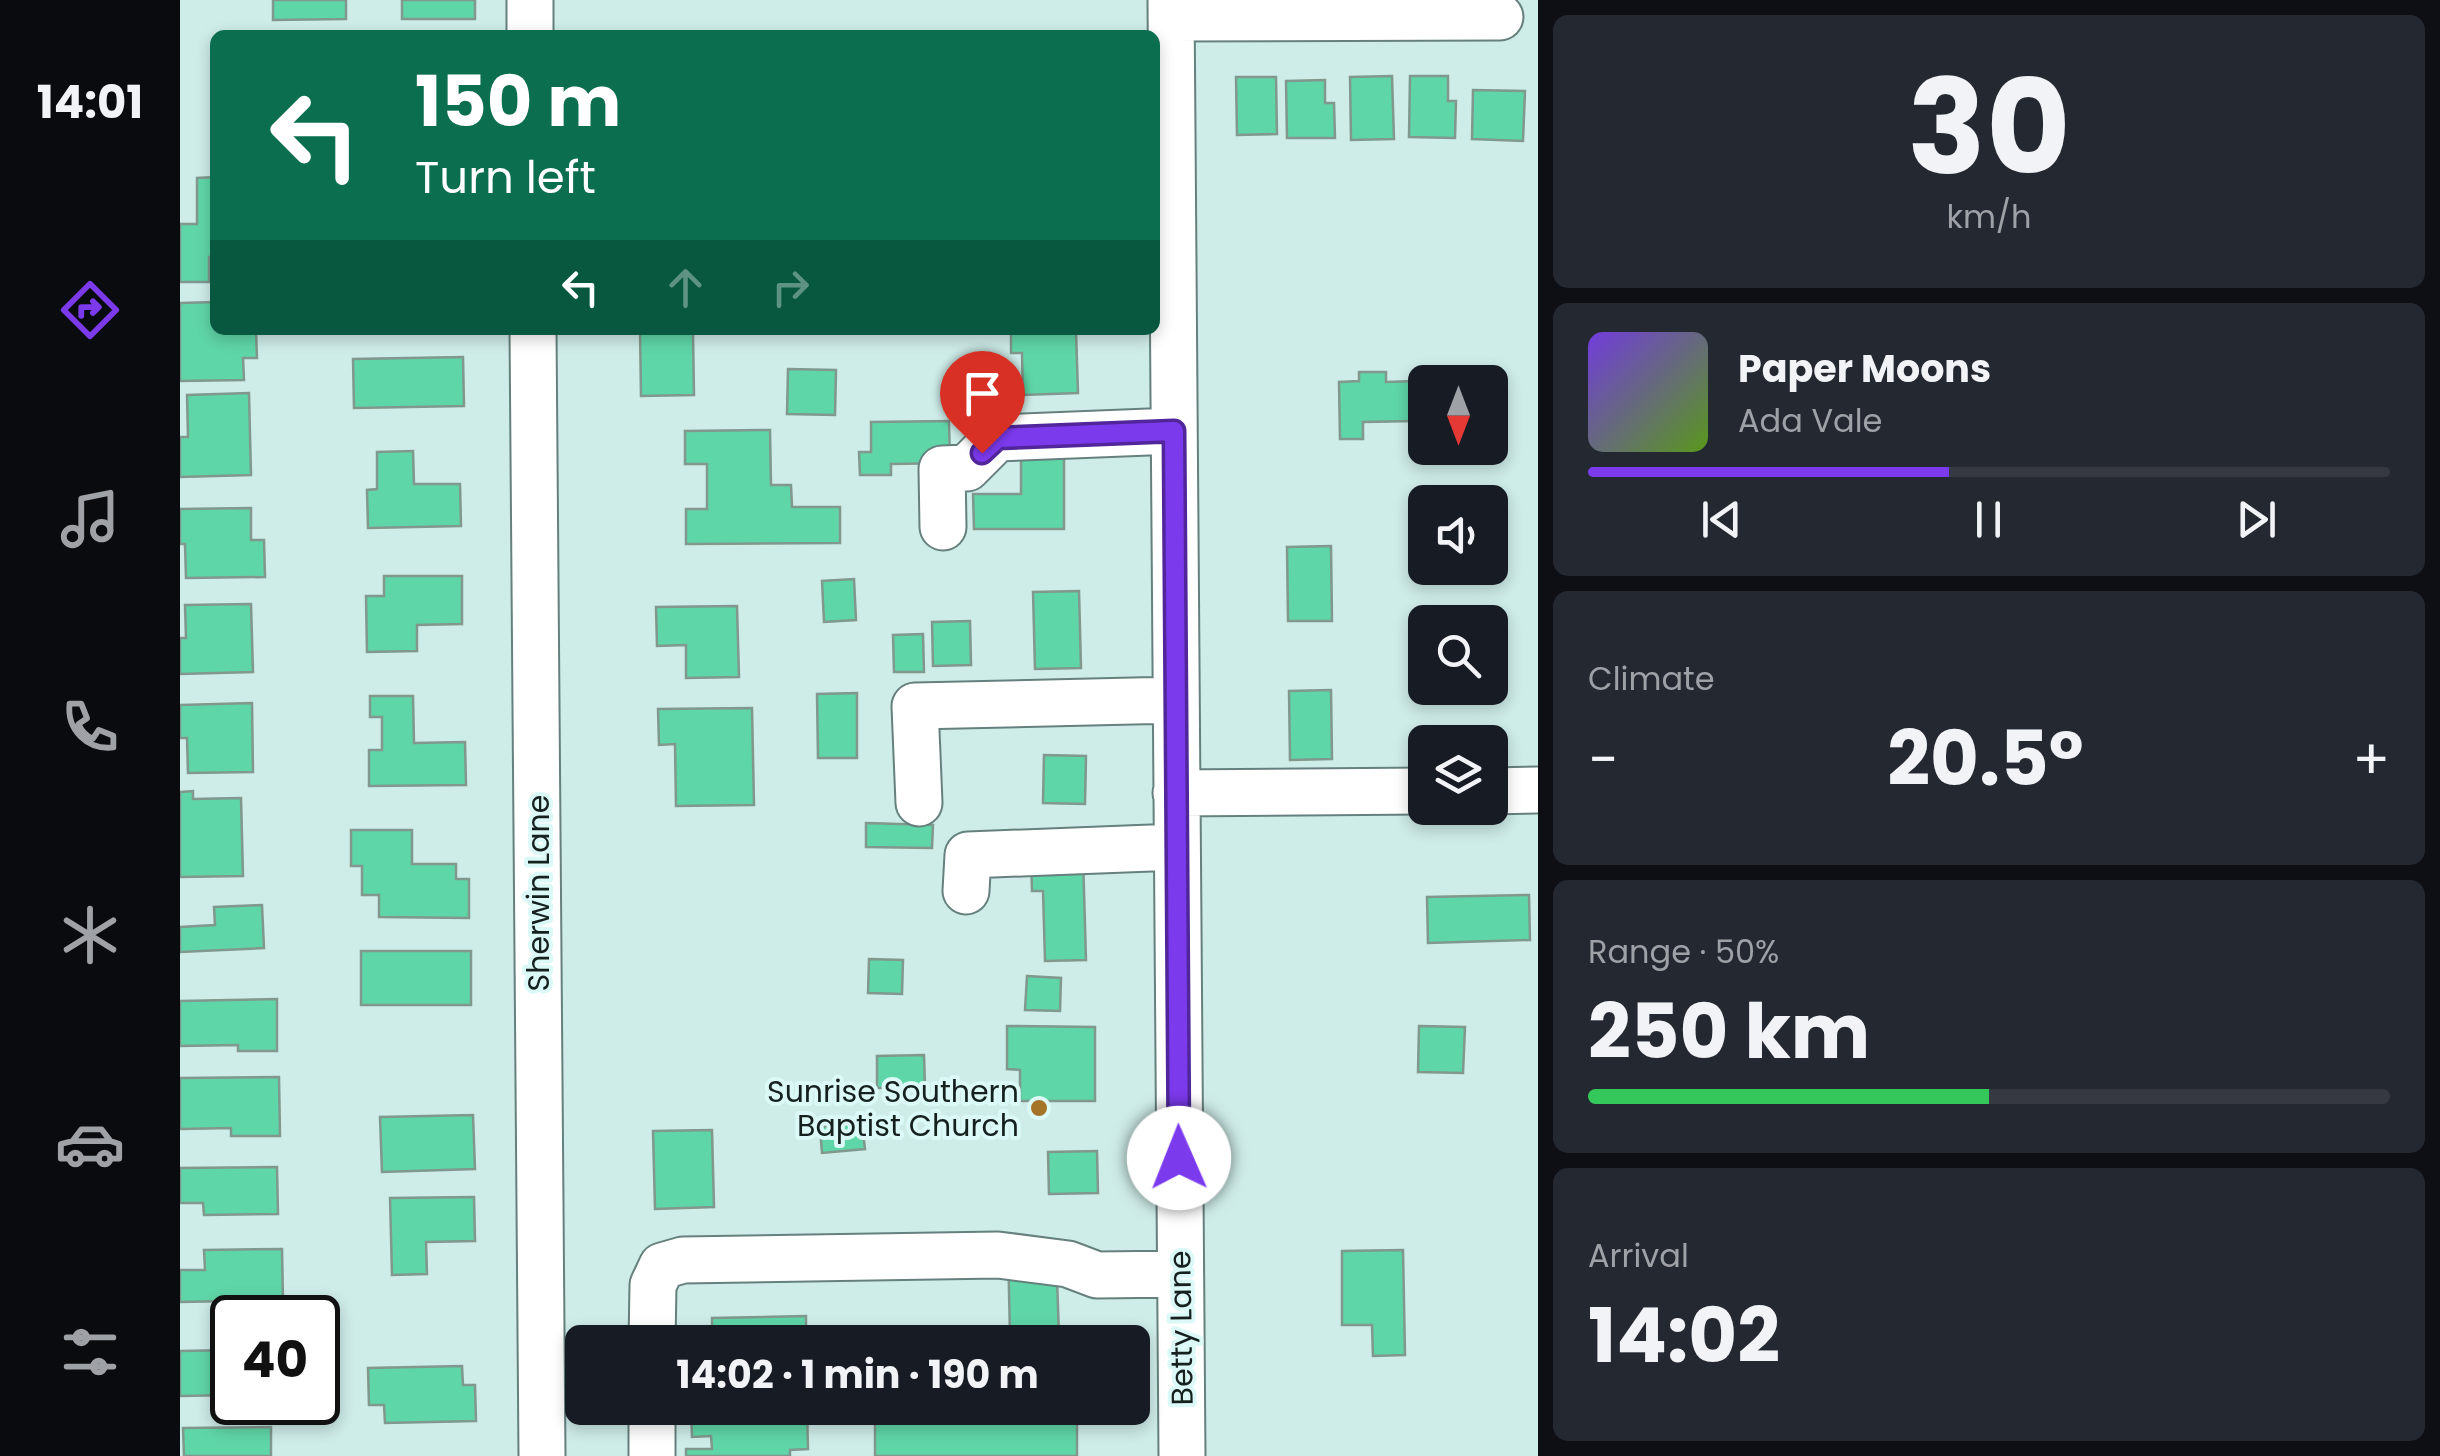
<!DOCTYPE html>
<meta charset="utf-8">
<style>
:root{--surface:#171b24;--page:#242831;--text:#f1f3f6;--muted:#9ea1a6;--line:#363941;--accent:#7c3aed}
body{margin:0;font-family:Poppins,sans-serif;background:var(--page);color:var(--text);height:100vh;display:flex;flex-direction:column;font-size:38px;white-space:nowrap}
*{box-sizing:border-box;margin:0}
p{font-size:32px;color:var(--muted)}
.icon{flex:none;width:55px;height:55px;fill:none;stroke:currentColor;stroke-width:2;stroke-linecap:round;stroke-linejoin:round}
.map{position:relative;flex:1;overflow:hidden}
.details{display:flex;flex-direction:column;gap:15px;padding:15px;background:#0d0f14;width:902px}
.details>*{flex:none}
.banner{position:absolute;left:30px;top:30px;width:950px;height:305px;border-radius:15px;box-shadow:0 5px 15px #0003;background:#0b6e4f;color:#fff;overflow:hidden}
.needle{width:65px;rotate:180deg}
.fabs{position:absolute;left:1228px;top:365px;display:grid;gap:20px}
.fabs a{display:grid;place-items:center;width:100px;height:100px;border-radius:15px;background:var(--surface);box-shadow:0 5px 15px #0003;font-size:50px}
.speed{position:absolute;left:30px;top:1295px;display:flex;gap:20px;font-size:50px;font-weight:700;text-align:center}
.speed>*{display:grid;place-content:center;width:130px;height:130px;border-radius:50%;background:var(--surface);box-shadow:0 5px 15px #0003;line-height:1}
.speed .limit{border:5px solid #111;border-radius:15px;background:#fff;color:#111}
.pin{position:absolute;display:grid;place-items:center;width:85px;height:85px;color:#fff;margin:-102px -42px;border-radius:50% 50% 50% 0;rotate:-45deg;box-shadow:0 0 10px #0007}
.pin .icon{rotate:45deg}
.me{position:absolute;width:110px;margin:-55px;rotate:359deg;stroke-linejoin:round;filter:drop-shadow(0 0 8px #0008)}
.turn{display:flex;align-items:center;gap:35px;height:210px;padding:0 40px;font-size:45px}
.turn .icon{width:130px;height:130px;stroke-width:2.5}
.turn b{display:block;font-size:70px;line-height:85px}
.lanes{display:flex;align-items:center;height:95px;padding:0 40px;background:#0003;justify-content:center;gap:50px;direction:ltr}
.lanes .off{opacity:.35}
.big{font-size:75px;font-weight:700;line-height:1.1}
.details .tile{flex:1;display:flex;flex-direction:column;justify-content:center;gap:15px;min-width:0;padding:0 35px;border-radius:15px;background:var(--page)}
.details .dial{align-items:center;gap:0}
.dial b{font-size:130px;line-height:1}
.song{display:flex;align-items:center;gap:30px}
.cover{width:120px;height:120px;border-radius:15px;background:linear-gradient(135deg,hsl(260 70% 55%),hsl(90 70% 35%))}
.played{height:10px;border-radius:5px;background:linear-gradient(90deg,var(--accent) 45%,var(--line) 45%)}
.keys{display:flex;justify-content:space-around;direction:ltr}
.heat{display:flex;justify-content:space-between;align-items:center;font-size:55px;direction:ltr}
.charge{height:15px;border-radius:8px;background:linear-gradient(90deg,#34c759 50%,var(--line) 0)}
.trip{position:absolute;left:385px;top:1325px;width:585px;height:100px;border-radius:15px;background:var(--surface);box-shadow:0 5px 15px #0003;font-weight:700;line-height:100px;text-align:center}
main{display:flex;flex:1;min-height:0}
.tab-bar{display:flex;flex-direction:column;width:180px;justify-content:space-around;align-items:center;background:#090b0e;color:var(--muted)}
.tab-bar .icon{width:70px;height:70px}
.tab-bar .on{color:var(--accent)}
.tab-bar b{font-size:45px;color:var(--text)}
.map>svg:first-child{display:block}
</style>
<main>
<nav class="tab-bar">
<b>14:01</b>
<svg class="icon on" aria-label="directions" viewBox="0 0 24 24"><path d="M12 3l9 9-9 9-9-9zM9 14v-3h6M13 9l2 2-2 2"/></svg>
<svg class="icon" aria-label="music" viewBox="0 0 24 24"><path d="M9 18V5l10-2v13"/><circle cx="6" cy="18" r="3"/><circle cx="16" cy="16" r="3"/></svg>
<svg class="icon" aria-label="phone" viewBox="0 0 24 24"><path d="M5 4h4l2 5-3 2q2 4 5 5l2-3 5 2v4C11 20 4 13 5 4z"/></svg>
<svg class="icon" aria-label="climate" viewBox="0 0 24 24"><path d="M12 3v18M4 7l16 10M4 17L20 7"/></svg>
<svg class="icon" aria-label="car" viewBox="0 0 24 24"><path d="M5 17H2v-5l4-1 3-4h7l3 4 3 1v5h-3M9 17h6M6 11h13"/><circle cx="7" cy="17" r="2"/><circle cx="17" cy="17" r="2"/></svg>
<svg class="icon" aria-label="filters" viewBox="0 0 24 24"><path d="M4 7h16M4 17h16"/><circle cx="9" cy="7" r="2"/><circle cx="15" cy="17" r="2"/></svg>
</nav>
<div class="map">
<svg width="1358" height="1456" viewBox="0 0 1358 1456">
<rect width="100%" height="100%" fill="#ceece8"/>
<!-- building -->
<path fill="#5fd6a8" stroke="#80988d" stroke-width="2.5" d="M93,0H166V19L93,20Z
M222,0H295V19H222Z
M1212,76L1214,139L1171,140L1170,77Z
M1230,76H1268V101H1276L1275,138L1229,137Z
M1056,77H1096L1097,134L1057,135Z
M1145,80V103H1154L1155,138H1107L1106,81Z
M1293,90L1345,91L1343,141L1292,139Z
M35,177V257H29V282H0V224H17V178Z
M35,302V330H76L77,358H63L64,380L0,381V303Z
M460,330H561L513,332L514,395L461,396Z
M896,331L898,393L843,395L842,353H831V333Z
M283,357L284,406L174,408L173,359Z
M608,369L656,370L655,415L607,414Z
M1179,372H1206V382L1235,381L1236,421L1183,422V439H1160L1159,382L1179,381Z
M69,393L71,475L0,477V437H8L7,395Z
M769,421L770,463L711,464V475H680L679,452H691V422Z
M590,430L591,485H611L612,507H660V543L506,544V509H527V464H505V431Z
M841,442H884V529H794L793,494H841Z
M233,451L234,484H280L281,526L188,528L187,490L197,489V452Z
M71,508V540H84L85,577L6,578L5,544H0V509Z
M1151,546L1152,621H1108L1107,547Z
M204,576H282V624L237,625V651L187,652L186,596H204Z
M674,579L676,620L644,622L642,581Z
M899,591L901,668L855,669L853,592Z
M71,604L73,672L0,674V638H6L5,605Z
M557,606L559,677L506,678V645L477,646L476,607Z
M790,621L791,665L753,666L752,622Z
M743,634L744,672H714L713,635Z
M1151,690L1152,759L1110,760L1109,691Z
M677,693V758H638L637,694Z
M190,696H233L234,743L285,742L286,785L189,786V750H202V717H190Z
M72,703L73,772L8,773L7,738H0V705Z
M572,708L574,805L496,806L495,744L479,745L478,709Z
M864,755L906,756L905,804L863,803Z
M13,791V799L61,798L63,876L0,877V792Z
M686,823L753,825L752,848L686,847Z
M171,830H232V864H276V879H289V918L199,917V895H182V866H171Z
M903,857L906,960L865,961L863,891H852L851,858Z
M1349,895L1350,940L1248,943L1247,897Z
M82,905L84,948L0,952V927L35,925L34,907Z
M181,951H291V1005H181Z
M689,959L723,960L722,994L688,993Z
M847,976L881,978L880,1011L845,1010Z
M97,999V1051H58V1045L0,1046V1001Z
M827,1026L915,1027V1101H840V1070L827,1069Z
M1239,1026L1285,1027L1283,1073L1238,1072Z
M744,1055L745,1087L697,1088V1056Z
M99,1077L100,1136H51V1128L0,1129V1078Z
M293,1115L295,1169L202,1172L200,1117Z
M682,1122L685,1149L642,1153L640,1127Z
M532,1130L534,1207L475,1209L473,1131Z
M917,1151L918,1193L869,1194L868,1152Z
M97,1167L98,1214L24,1215L23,1203H0V1168Z
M294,1197L295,1241L246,1242L247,1274L212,1275L210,1198Z
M894,1242L896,1278L877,1279L879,1336L830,1337L828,1244Z
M102,1249L103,1300L0,1302V1270H25L24,1250Z
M1223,1250L1225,1355L1193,1356L1192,1325H1162V1251Z
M626,1316V1342H510V1337H532V1318Z
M52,1350V1395L0,1396V1351Z
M282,1366L283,1385H295L296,1421L205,1423L204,1405H189L188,1368Z
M511,1408H627L628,1449L610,1450V1456H506V1449H532L531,1436L512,1437Z
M695,1408H897V1456H695Z
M91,1427V1456H4L3,1428Z"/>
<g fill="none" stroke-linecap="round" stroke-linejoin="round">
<!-- minor casing -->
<g stroke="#65807d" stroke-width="49">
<path id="minor" d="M350,0V35
M991,0L1002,1456
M991,18L1320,17
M353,330L362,1456
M763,527L762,469L787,468L817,438L994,431
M1310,791L1358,790
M996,793L1245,791
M739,803L735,706L996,700
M786,891L788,855L997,847
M472,1342L473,1285L482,1266L503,1260L818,1255L888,1264L917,1275L1000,1274
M472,1456V1408"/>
</g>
<!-- minor -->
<use href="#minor" stroke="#fff" stroke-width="45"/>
</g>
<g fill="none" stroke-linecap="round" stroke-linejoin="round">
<!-- route casing -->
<g stroke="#51269a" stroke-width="25">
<path id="route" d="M802,453L818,438L994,431L999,1158"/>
</g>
<!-- route -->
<use href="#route" stroke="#7c3aed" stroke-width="18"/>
</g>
<!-- markers -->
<circle fill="#a57429" stroke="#dbf9f6" stroke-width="4" cx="859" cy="1108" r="10"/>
<g text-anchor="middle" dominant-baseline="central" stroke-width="8" stroke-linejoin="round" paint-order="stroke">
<!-- street labels -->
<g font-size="30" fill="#15201f" stroke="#dbf9f6">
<text transform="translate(358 893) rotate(-90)">Sherwin Lane</text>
<text transform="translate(1001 1328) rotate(-91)">Betty Lane</text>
</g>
<!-- poi labels -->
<g font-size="30" fill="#15201f" stroke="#dbf9f6" text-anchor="end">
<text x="839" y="1091">Sunrise Southern<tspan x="839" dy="34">Baptist Church</tspan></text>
</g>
</g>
</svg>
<div class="fabs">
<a><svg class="needle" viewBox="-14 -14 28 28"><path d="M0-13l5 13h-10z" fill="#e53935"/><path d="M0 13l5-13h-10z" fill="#9ea1a6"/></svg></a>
<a><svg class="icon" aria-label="sound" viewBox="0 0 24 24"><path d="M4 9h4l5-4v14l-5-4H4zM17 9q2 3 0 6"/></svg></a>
<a><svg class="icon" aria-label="search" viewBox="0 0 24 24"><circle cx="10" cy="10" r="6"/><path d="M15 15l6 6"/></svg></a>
<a><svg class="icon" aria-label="layers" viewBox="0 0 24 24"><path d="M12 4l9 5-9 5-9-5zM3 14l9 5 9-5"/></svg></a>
</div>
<div class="speed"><div class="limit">40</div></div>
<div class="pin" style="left:802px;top:453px;background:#d93025"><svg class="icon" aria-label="arrive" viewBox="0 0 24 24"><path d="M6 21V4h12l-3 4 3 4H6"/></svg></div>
<svg class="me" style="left:999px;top:1158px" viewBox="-20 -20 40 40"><circle r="19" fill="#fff"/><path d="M0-13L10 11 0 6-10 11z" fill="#7c3aed"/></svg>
<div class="trip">14:02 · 1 min · 190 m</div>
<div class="banner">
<div class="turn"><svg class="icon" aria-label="left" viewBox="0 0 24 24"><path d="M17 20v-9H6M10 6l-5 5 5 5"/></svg><div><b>150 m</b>Turn left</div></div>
<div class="lanes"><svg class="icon" aria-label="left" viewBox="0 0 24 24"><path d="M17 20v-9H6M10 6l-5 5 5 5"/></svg><svg class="icon off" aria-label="ahead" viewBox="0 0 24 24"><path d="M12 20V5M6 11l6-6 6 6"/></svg><svg class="icon off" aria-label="right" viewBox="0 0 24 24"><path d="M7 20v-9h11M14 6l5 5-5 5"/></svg></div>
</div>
</div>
<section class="details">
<div class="tile dial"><b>30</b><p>km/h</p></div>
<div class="tile">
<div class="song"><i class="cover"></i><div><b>Paper Moons</b><p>Ada Vale</p></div></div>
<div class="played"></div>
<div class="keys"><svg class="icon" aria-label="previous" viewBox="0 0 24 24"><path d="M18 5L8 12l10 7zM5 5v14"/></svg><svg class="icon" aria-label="pause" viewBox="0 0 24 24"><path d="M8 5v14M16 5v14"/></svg><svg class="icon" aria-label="next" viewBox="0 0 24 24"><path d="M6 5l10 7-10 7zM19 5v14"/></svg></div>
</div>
<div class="tile"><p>Climate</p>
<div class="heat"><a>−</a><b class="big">20.5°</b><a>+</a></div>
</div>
<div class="tile"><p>Range · 50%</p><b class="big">250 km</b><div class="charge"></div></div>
<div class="tile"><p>Arrival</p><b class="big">14:02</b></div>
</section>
</main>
